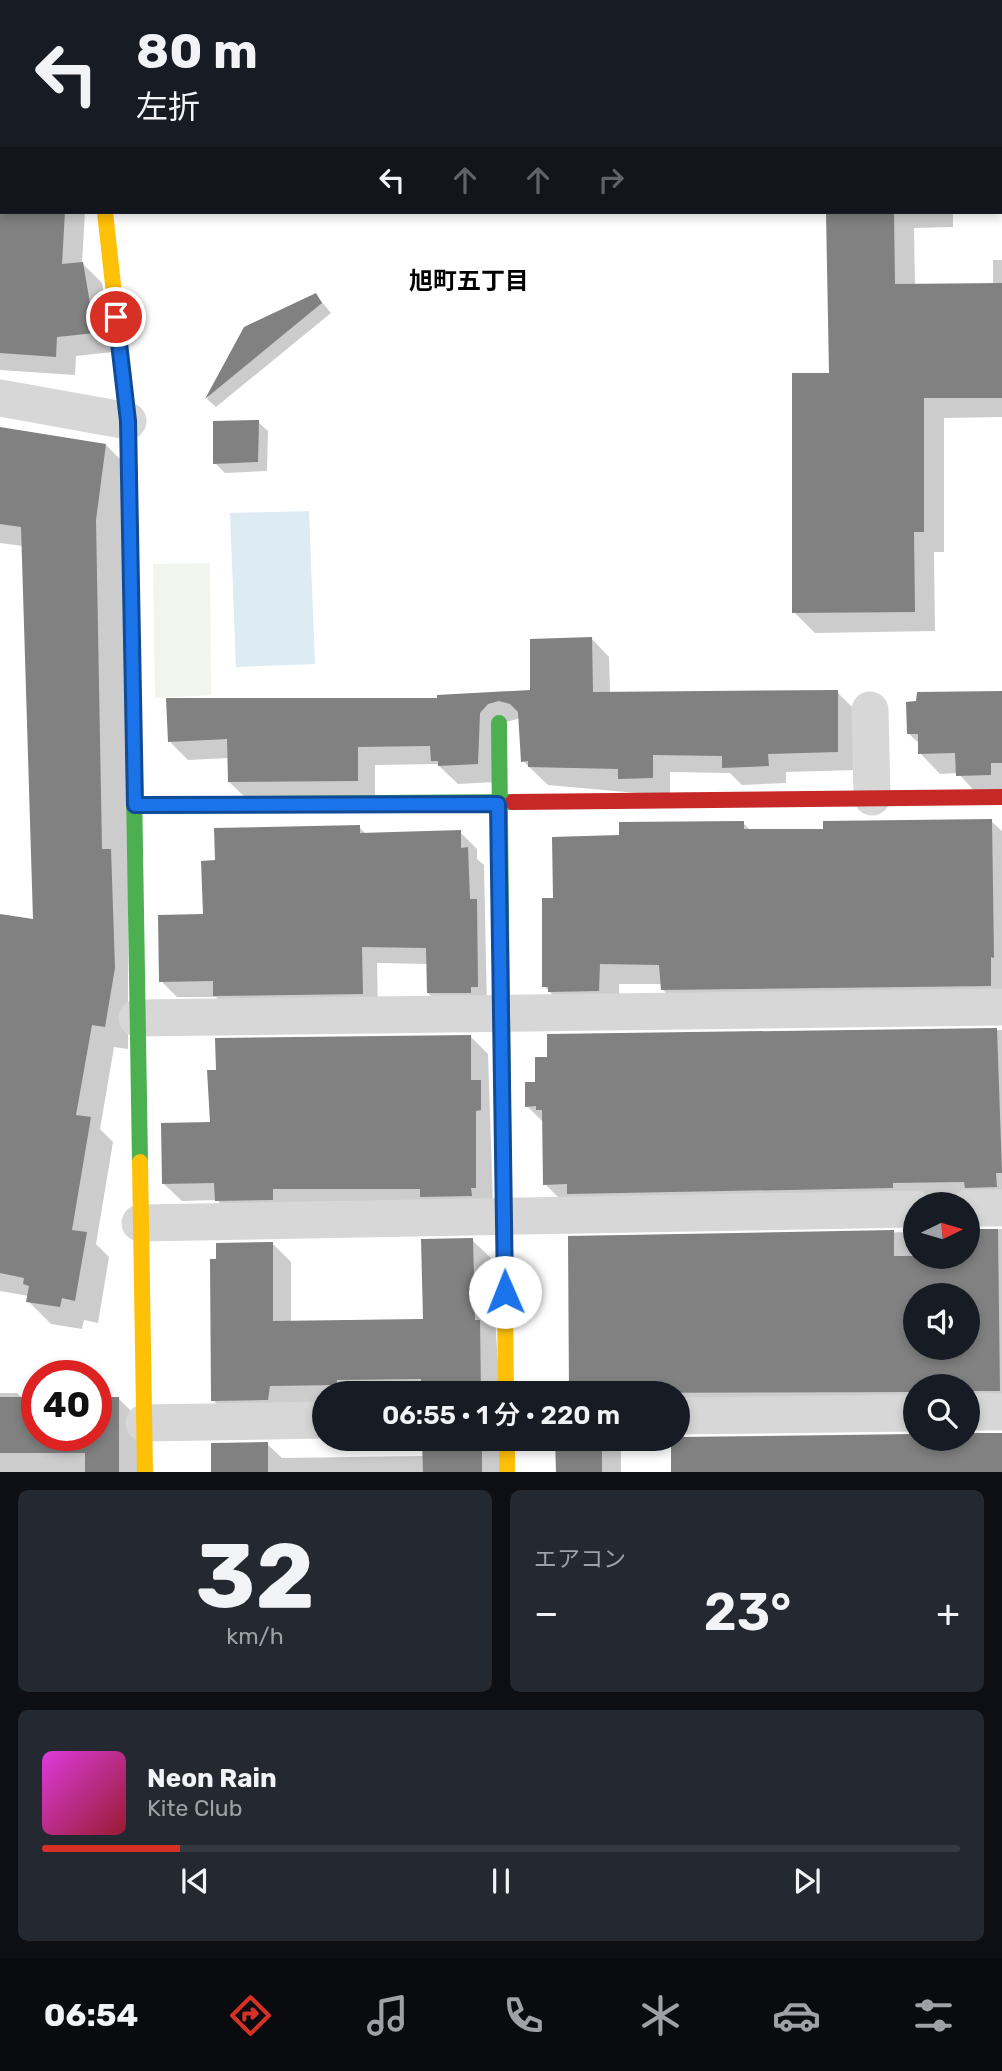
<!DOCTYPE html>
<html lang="ja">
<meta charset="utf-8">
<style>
:root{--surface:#171b24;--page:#242831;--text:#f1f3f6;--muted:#9ea1a6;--line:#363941;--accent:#d93025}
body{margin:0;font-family:Rubik,"Noto Sans JP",sans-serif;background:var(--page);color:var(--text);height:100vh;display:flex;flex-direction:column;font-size:26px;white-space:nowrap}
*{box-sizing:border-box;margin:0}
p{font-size:23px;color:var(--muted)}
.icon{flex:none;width:38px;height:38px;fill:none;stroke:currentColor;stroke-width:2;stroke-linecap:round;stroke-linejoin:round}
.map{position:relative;height:1472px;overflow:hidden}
.panel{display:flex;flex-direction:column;gap:18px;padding:18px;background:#0d0f14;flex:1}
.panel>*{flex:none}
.hud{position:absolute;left:0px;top:0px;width:1003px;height:214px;box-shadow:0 4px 10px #0003;background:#171b24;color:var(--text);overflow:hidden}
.needle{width:46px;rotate:85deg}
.buttons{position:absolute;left:903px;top:1192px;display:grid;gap:14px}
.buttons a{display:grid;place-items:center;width:77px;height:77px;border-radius:50%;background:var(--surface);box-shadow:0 4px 10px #0003;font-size:35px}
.speed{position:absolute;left:21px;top:1360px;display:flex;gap:14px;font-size:35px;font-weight:700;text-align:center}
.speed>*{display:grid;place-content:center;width:91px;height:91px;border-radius:50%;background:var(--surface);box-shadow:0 4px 10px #0003;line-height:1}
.speed .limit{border:10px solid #d22;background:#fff;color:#111}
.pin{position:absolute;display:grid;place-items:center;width:60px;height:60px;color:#fff;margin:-30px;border:4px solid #fff;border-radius:50%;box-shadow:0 2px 7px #0007}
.me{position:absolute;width:77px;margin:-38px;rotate:359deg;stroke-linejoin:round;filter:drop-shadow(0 0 5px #0008)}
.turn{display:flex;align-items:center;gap:24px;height:147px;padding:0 21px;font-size:32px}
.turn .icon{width:91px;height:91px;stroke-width:2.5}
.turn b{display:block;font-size:49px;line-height:60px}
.lanes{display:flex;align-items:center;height:66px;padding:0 21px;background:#0003;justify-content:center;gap:35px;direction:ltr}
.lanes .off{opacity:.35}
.big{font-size:52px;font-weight:600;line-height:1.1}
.panel .widget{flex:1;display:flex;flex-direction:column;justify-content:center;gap:10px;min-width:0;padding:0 24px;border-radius:10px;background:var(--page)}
.panel .dial{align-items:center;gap:0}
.dial b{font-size:91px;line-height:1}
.song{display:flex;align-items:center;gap:21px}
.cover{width:84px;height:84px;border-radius:10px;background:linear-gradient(135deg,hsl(300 70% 55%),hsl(350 70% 35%))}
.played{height:7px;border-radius:4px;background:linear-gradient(90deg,var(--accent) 15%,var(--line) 15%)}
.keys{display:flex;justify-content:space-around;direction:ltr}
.heat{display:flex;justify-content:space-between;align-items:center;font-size:38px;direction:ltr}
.panel .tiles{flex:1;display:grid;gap:18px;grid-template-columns:1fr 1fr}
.widget:last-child{grid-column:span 2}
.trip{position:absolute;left:312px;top:1381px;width:378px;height:70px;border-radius:35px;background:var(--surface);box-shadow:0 4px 10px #0003;font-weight:600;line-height:70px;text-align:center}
.menu{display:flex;height:112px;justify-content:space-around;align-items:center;background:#090b0e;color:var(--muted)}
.menu .icon{width:49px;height:49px}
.menu .on{color:var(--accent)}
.menu b{font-size:32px;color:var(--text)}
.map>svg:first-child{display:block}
</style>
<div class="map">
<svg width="1002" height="1473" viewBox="0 0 1002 1473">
<rect width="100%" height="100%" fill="#fff"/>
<!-- green -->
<path fill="#f1f5ed" d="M210,563L211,695L155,698L153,564Z"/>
<!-- water -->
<path fill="#ddebf3" d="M309,511L315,664L236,667L230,513Z"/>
<!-- shadow -->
<path fill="#0003" fill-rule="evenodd" d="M0,0H98L2,2V212H85L82,263L102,283L113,352L76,356L75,375L0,370Z
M343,0H438V2H343Z
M561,0H951L953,2H561Z
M827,212H953V227L914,228L915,286L993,285V260H1002V417L944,418V552H934L935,631L815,633L794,612L831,375Z
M316,295L331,313L216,407L207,399L245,328Z
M258,422L268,431L267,471L225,473L215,463Z
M0,429L106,445L129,468L128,1049L114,1047L100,1129L113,1142L96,1244L109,1257L98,1323L84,1320L82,1329L51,1324L28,1301L29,1296L0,1291V916L35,921L23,546L0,543Z
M591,638L609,657L610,694L837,692L855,710L856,770L786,772V783L742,785L730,773L670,772V796L548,785L523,761L520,719H517L506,722L495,782L458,784L437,764L375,765V799L248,800L229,782V758L188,760L170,742L439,700L532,691Z
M1002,692V795H978L958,773L940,774L920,753V744L909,734Z
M991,821L1002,831V1006L684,1010L663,990L662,984H619V1011L565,1007L544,986L555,900L621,837L743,823L751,831H825Z
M359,827L367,835L460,832L477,849V859L484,865L487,1008L445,1009L428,993V964L377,963L378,1010L232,1012L216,997H177L161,981L205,916L217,862Z
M1002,1030V1208L970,1219L968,1226V1204H565L545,1184L544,1123L527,1106L549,1058V1036Z
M471,1037L488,1054L493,1205L234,1218L217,1200L182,1201L164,1184L212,1124Z
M1002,1229V1412L970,1423L968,1430V1386H915V1412L677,1411V1393H571L569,1238L915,1232V1256H968V1231ZM915,1295H968V1348H915Z
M472,1240L491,1258L500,1393H324V1403L231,1419L213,1400L272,1243L291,1262V1323L425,1321Z
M0,1393H17L23,1399L37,1435H96L119,1399L142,1422V1473H0Z
M424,1438H500V1473H214L267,1444L282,1458L424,1456Z
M557,1438H621V1473H558Z"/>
<!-- building -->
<path fill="#818181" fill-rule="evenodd" d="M0,212H65L62,264L83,262L95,333L57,337L56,357L0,353Z
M826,212H894L895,284L1002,283V398H924V532H914L915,612L792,613V373H829Z
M316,293L322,303L205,399L244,327Z
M259,420L258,462L213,464V421Z
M0,427L106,444L96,520L100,740L102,849H111L115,968L105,1027L92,1025L76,1115L91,1117L72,1230L87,1232L75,1301L62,1298L60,1307L26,1302L29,1286L23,1284L24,1278L0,1273V914L33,919L21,527L0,524Z
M592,637L593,692L838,690V752L768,754L769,766L722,768V756L653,755V778L618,779V769L528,767V761L521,762L518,712L510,704L499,701L488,704L480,713L478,764L438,766V761H431L430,746L358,747V781L228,782L227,739L168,742L166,698H437V695L530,690V639Z
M1002,691V763H991V775L956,776L955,753L918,754V734H907L906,702L916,701L917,692Z
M992,819L994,958L991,957V986L661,990L659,965L600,964L599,991L548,992V987H542V898H553L552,837L619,835V822L744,821V829H823V821Z
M360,825V833L461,830V848L468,847L470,899H477L478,987H471V993H427L426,948L362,947L363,994L213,996V981L159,982L158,915L203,914L201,861L215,860L214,828Z
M997,1028L1002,1173H996L997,1187L965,1188L964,1182L893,1183V1188L567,1194V1184L543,1185L542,1110H536V1106L525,1107V1082H535V1057H547V1034Z
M471,1035V1080H481V1110L476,1111V1188H471L472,1196L420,1197V1189H273V1200L215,1201L214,1183L162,1184L161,1123L210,1122L207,1070H216L215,1038Z
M968,1229H998L1000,1391H968V1386H915V1392L569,1393L568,1236L894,1230V1256H968ZM915,1295H968V1348H915Z
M473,1238L475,1320H480L481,1393H421V1379L337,1380V1385L270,1386L268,1400L211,1401L210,1259H216V1243L273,1242V1321L423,1319L421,1239Z
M0,1397H37V1435H96V1397H119V1473H85V1453H0Z
M968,1433H1002V1473H671V1438L677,1437L915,1434V1438H968Z
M422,1438H482V1473H423Z
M555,1438H602V1473H556Z
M268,1442V1473H211V1443Z"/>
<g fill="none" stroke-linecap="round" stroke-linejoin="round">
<!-- path -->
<path stroke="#d6d6d6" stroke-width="4.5" stroke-dasharray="3.5 3.5" stroke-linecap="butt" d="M850,0V2"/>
<!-- street -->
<path stroke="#d7d7d7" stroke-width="37" d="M96,0V2
M0,398L128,421
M870,710L872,797
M137,1018L1002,1007
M968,1208H1002
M140,1223L915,1209
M968,1412H1002
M677,1416L915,1413
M144,1423L324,1420"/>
<!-- fast -->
<path stroke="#4caf50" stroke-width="16" d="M131,600L140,1162
M499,723L505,1304
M135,805L513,802"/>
<!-- slow -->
<path stroke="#ffc107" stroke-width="16" d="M105,212L128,421L131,600
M140,1162L145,1473
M505,1304L506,1393
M507,1438V1473"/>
<!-- jam -->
<path stroke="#c62828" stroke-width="16" d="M513,802L1002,797"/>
</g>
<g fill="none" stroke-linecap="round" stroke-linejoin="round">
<!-- route casing -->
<g stroke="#114b97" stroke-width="18">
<path id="route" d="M116,317L128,421L135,805L498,804L505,1292"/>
</g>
<!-- route -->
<use href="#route" stroke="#1a73e8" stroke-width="12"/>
</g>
<g text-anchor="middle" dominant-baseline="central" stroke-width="7" stroke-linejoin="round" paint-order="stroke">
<!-- neighbourhood labels -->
<g font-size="24" font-weight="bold" fill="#000" stroke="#fff">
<text x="469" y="281">旭町五丁目</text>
</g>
</g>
</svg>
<div class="buttons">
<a><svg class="needle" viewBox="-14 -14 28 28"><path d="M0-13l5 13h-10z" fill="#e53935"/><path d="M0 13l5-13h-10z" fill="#9ea1a6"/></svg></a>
<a><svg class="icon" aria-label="sound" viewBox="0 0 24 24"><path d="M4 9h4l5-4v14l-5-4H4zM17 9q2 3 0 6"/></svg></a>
<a><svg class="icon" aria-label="search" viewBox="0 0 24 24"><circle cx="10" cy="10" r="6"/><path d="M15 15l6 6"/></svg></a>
</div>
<div class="speed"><div class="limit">40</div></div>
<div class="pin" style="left:116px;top:317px;background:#d93025"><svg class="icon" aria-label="arrive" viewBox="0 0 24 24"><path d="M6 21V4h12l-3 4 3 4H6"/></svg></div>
<svg class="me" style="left:505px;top:1292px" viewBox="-20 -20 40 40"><circle r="19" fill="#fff"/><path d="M0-13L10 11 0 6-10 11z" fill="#1a73e8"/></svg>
<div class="trip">06:55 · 1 分 · 220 m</div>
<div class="hud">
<div class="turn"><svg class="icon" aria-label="left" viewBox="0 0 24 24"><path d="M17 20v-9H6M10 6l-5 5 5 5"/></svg><div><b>80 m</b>左折</div></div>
<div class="lanes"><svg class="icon" aria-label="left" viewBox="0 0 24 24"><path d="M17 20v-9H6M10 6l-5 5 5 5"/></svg><svg class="icon off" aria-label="ahead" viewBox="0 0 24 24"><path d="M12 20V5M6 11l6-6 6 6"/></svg><svg class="icon off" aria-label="ahead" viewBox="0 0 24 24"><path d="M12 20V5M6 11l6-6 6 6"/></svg><svg class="icon off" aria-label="right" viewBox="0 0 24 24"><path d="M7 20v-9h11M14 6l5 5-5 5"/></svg></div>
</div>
</div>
<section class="panel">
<div class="tiles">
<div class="widget dial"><b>32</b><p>km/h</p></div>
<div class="widget"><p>エアコン</p>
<div class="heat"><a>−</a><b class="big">23°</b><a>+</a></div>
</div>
<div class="widget">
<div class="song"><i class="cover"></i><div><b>Neon Rain</b><p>Kite Club</p></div></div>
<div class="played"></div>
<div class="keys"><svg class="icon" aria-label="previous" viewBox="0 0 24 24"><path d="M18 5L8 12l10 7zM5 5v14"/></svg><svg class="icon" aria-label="pause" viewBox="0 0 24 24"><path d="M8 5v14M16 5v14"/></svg><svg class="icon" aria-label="next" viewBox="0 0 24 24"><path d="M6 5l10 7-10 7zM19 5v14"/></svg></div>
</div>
</div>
</section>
<nav class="menu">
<b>06:54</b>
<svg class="icon on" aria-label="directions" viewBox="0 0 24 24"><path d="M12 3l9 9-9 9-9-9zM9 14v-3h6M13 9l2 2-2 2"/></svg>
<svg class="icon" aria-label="music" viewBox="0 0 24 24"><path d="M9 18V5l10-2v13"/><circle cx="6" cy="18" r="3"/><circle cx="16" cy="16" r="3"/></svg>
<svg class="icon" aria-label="phone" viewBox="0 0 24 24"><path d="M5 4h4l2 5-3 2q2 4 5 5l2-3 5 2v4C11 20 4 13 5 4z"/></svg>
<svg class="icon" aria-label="climate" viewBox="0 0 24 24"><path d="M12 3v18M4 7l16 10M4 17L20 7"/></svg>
<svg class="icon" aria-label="car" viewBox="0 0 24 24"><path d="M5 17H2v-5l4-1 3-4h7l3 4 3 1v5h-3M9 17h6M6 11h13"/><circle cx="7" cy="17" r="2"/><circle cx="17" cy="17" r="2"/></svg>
<svg class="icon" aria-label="filters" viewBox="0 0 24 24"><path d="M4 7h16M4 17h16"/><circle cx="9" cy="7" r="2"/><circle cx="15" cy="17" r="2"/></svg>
</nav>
